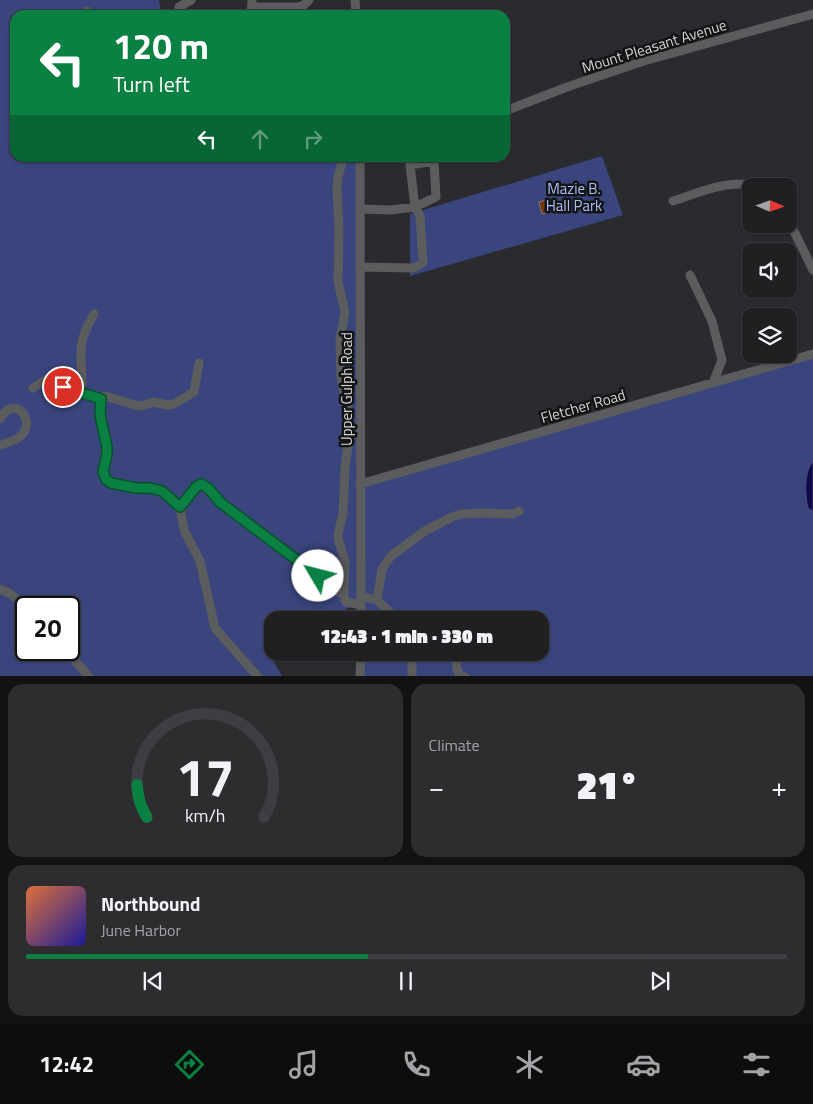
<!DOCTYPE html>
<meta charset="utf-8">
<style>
:root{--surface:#202023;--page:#2d2d30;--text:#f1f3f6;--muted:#a2a3a6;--line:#3d3e41;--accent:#0b8043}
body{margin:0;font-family:"Titillium Web",sans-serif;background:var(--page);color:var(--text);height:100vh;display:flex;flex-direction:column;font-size:19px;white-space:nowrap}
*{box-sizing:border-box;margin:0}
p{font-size:16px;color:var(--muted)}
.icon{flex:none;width:28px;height:28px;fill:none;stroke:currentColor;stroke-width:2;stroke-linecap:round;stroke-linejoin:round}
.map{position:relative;height:676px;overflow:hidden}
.details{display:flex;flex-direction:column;gap:8px;padding:8px;background:#121213;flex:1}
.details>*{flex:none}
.guide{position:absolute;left:10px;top:10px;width:500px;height:152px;border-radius:15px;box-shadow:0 1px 4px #0004,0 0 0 1px var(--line);background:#0b8043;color:#fff;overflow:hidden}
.needle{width:32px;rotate:92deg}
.tools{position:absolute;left:742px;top:178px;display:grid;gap:10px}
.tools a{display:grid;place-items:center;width:55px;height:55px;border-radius:10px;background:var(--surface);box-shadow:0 1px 4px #0004,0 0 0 1px var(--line);font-size:25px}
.speed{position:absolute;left:15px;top:596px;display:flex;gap:10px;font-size:25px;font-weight:700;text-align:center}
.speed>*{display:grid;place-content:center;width:65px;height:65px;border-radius:50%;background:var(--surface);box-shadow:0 1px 4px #0004,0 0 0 1px var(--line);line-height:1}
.speed .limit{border:2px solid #111;border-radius:8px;background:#fff;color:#111}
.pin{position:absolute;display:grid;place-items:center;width:42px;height:42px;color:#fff;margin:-21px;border:2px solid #fff;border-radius:50%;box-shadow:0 1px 5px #0007}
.me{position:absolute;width:55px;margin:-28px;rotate:307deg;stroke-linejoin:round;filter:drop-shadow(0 0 4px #0008)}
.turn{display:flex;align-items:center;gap:18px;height:105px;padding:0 20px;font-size:22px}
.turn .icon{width:65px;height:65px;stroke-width:2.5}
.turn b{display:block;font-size:35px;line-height:42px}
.lanes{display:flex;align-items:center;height:48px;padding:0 20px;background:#0003;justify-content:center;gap:25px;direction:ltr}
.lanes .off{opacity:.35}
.big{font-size:38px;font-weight:800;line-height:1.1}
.details .tile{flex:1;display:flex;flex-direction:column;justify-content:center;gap:8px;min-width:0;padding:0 18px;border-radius:15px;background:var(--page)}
.details .dial{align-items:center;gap:0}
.dial svg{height:130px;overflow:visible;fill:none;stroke:var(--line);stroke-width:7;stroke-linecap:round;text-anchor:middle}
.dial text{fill:var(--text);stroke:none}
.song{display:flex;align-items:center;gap:15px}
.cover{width:60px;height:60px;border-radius:8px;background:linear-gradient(135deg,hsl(20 70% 55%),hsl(240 70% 35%))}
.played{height:5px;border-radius:2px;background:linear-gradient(90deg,var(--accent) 45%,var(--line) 45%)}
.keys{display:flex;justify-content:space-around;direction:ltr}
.heat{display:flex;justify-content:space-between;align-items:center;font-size:28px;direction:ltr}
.details .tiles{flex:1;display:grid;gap:8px;grid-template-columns:1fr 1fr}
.tile:last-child{grid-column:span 2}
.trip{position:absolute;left:264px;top:611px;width:285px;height:50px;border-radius:15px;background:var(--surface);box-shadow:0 1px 4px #0004,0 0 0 1px var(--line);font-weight:800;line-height:50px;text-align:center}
.tabs{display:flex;height:80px;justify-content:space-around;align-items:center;background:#0d0d0e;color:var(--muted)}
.tabs .icon{width:35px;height:35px}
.tabs .active{color:var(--accent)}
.tabs b{font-size:22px;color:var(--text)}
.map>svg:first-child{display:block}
</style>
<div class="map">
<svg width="813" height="677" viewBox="0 0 813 677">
<rect width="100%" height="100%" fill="#2a2b2f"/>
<!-- green -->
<path fill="#39457c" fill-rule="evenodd" d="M0,0H159L162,15H15V158H360V484L813,354V676H360L361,653L540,652V620H361V600L329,620H272V652L277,653L271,657L282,676L0,677ZM26,608H69V650H26Z
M602,156L623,215L410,276V214Z"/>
<!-- water -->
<path fill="#0c0948" stroke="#474572" d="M812,462H813V511L808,508C805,495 804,474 812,462Z"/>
<!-- building -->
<path fill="#7a3407" stroke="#7f7a78" d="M546,200L549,212L542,214L539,202Z"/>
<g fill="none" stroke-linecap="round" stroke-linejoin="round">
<!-- minor -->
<path stroke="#5b5c5e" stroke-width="9" d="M355,0L356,15
M179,7L191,0
M253,7H297L303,6L309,0
M87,11L89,15
M251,15L252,0
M505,111L567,87L644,61L813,14
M343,158L338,177L337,187L339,230L338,282L345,312L340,340L341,378L348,410V446L345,468L343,514L338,534L339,542L345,561L344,596L346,602L361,605
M360,158L361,620
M673,201C698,193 729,179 754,186
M789,221L813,270
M360,267L413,268L423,263L420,216L415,207L410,165L434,161L436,197L415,207L390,210L361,209
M690,275L712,321L722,360L713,383
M33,388L47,379L63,387L101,399C100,419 105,430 107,448C108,457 102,466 104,474C108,491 146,485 160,491C168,494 175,501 180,507L184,530L200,561L215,628L258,677
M81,392C84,376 80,366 81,351C81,339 88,324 94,314
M101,399L105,396L135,405L142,406L153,402L168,405L174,404L194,392L199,363
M0,419C16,391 39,425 18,438C13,441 6,443 0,445
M360,484L813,354
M180,507L196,487L201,485L208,488L221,503L344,596
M0,589L11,594L26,608
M361,596L377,600L398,620
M377,600L382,569L391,556L425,531L452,517L461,514L485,513L513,514L519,511
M394,615L410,620
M66,650L89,677
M464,652L456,657L457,669L460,675L465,677
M525,652L534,656
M360,677L361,652
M412,677V652"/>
</g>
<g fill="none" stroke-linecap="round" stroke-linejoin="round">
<!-- route casing -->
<g stroke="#07532c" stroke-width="12">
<path id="route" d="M63,387L101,399L100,415L107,447V454L103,472L106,479L111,483L136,488H150L162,491L180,507L196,487L201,484L208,488L221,503L318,576"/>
</g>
<!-- route -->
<use href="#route" stroke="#0b8043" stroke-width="9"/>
</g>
<g text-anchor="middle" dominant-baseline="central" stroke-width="5" stroke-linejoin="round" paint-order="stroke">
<!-- street labels -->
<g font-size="15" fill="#d1d2d4" stroke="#131415">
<text transform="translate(654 46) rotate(-17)">Mount Pleasant Avenue</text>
<text transform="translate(346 389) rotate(-90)">Upper Gulph Road</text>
<text transform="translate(583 406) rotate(-16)">Fletcher Road</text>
</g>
<!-- park labels -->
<g font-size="15" fill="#adbdf7" stroke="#131415">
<text x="574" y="188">Mazie B.<tspan x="574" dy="17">Hall Park</tspan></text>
</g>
</g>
</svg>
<div class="tools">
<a><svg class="needle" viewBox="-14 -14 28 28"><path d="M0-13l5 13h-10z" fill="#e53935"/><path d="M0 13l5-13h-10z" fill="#a2a3a6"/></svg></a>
<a><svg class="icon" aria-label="sound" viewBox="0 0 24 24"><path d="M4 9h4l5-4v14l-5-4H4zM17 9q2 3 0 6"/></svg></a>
<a><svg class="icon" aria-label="layers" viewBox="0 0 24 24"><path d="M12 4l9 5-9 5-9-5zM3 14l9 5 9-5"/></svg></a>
</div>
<div class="speed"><div class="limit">20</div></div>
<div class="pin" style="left:63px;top:387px;background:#d93025"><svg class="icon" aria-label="arrive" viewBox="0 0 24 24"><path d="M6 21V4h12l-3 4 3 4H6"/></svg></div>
<svg class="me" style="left:318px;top:576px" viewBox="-20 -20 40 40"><circle r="19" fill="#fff"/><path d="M0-13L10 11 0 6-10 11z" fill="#0b8043"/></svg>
<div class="trip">12:43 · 1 min · 330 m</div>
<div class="guide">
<div class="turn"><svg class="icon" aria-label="left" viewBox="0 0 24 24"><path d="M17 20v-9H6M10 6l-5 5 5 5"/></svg><div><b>120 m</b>Turn left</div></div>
<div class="lanes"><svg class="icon" aria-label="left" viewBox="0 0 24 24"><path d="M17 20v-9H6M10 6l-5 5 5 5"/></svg><svg class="icon off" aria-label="ahead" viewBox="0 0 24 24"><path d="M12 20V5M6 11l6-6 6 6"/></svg><svg class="icon off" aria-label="right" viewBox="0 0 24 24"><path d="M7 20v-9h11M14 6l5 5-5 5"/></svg></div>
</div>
</div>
<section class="details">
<div class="tiles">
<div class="tile dial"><svg viewBox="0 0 100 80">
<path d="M14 69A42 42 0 1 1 86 69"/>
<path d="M14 69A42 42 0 0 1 8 49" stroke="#0b8043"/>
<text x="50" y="56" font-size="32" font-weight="700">17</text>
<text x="50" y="72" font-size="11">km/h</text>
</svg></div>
<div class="tile"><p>Climate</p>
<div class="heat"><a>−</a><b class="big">21°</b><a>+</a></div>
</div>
<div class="tile">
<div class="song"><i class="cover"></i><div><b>Northbound</b><p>June Harbor</p></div></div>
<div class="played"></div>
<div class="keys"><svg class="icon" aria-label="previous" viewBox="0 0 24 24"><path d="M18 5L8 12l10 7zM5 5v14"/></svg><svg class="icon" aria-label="pause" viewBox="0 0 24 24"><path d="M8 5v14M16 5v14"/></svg><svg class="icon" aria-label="next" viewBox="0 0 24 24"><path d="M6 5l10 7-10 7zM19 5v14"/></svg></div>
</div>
</div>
</section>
<nav class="tabs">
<b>12:42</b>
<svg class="icon active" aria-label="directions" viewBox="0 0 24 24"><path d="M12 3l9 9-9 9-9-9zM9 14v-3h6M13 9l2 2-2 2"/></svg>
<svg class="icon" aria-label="music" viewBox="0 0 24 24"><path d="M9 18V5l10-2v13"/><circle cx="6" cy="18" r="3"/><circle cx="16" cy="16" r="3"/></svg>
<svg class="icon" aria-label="phone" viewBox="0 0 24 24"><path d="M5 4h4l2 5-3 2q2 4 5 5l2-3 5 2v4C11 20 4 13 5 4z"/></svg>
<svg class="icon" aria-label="climate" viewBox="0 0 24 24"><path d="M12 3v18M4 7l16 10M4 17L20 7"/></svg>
<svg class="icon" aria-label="car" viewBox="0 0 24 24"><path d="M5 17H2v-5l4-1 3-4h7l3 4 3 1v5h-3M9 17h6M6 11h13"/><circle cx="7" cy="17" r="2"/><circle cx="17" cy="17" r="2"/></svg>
<svg class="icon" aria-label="filters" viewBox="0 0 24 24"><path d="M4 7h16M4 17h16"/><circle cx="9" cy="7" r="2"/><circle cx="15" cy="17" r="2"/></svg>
</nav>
